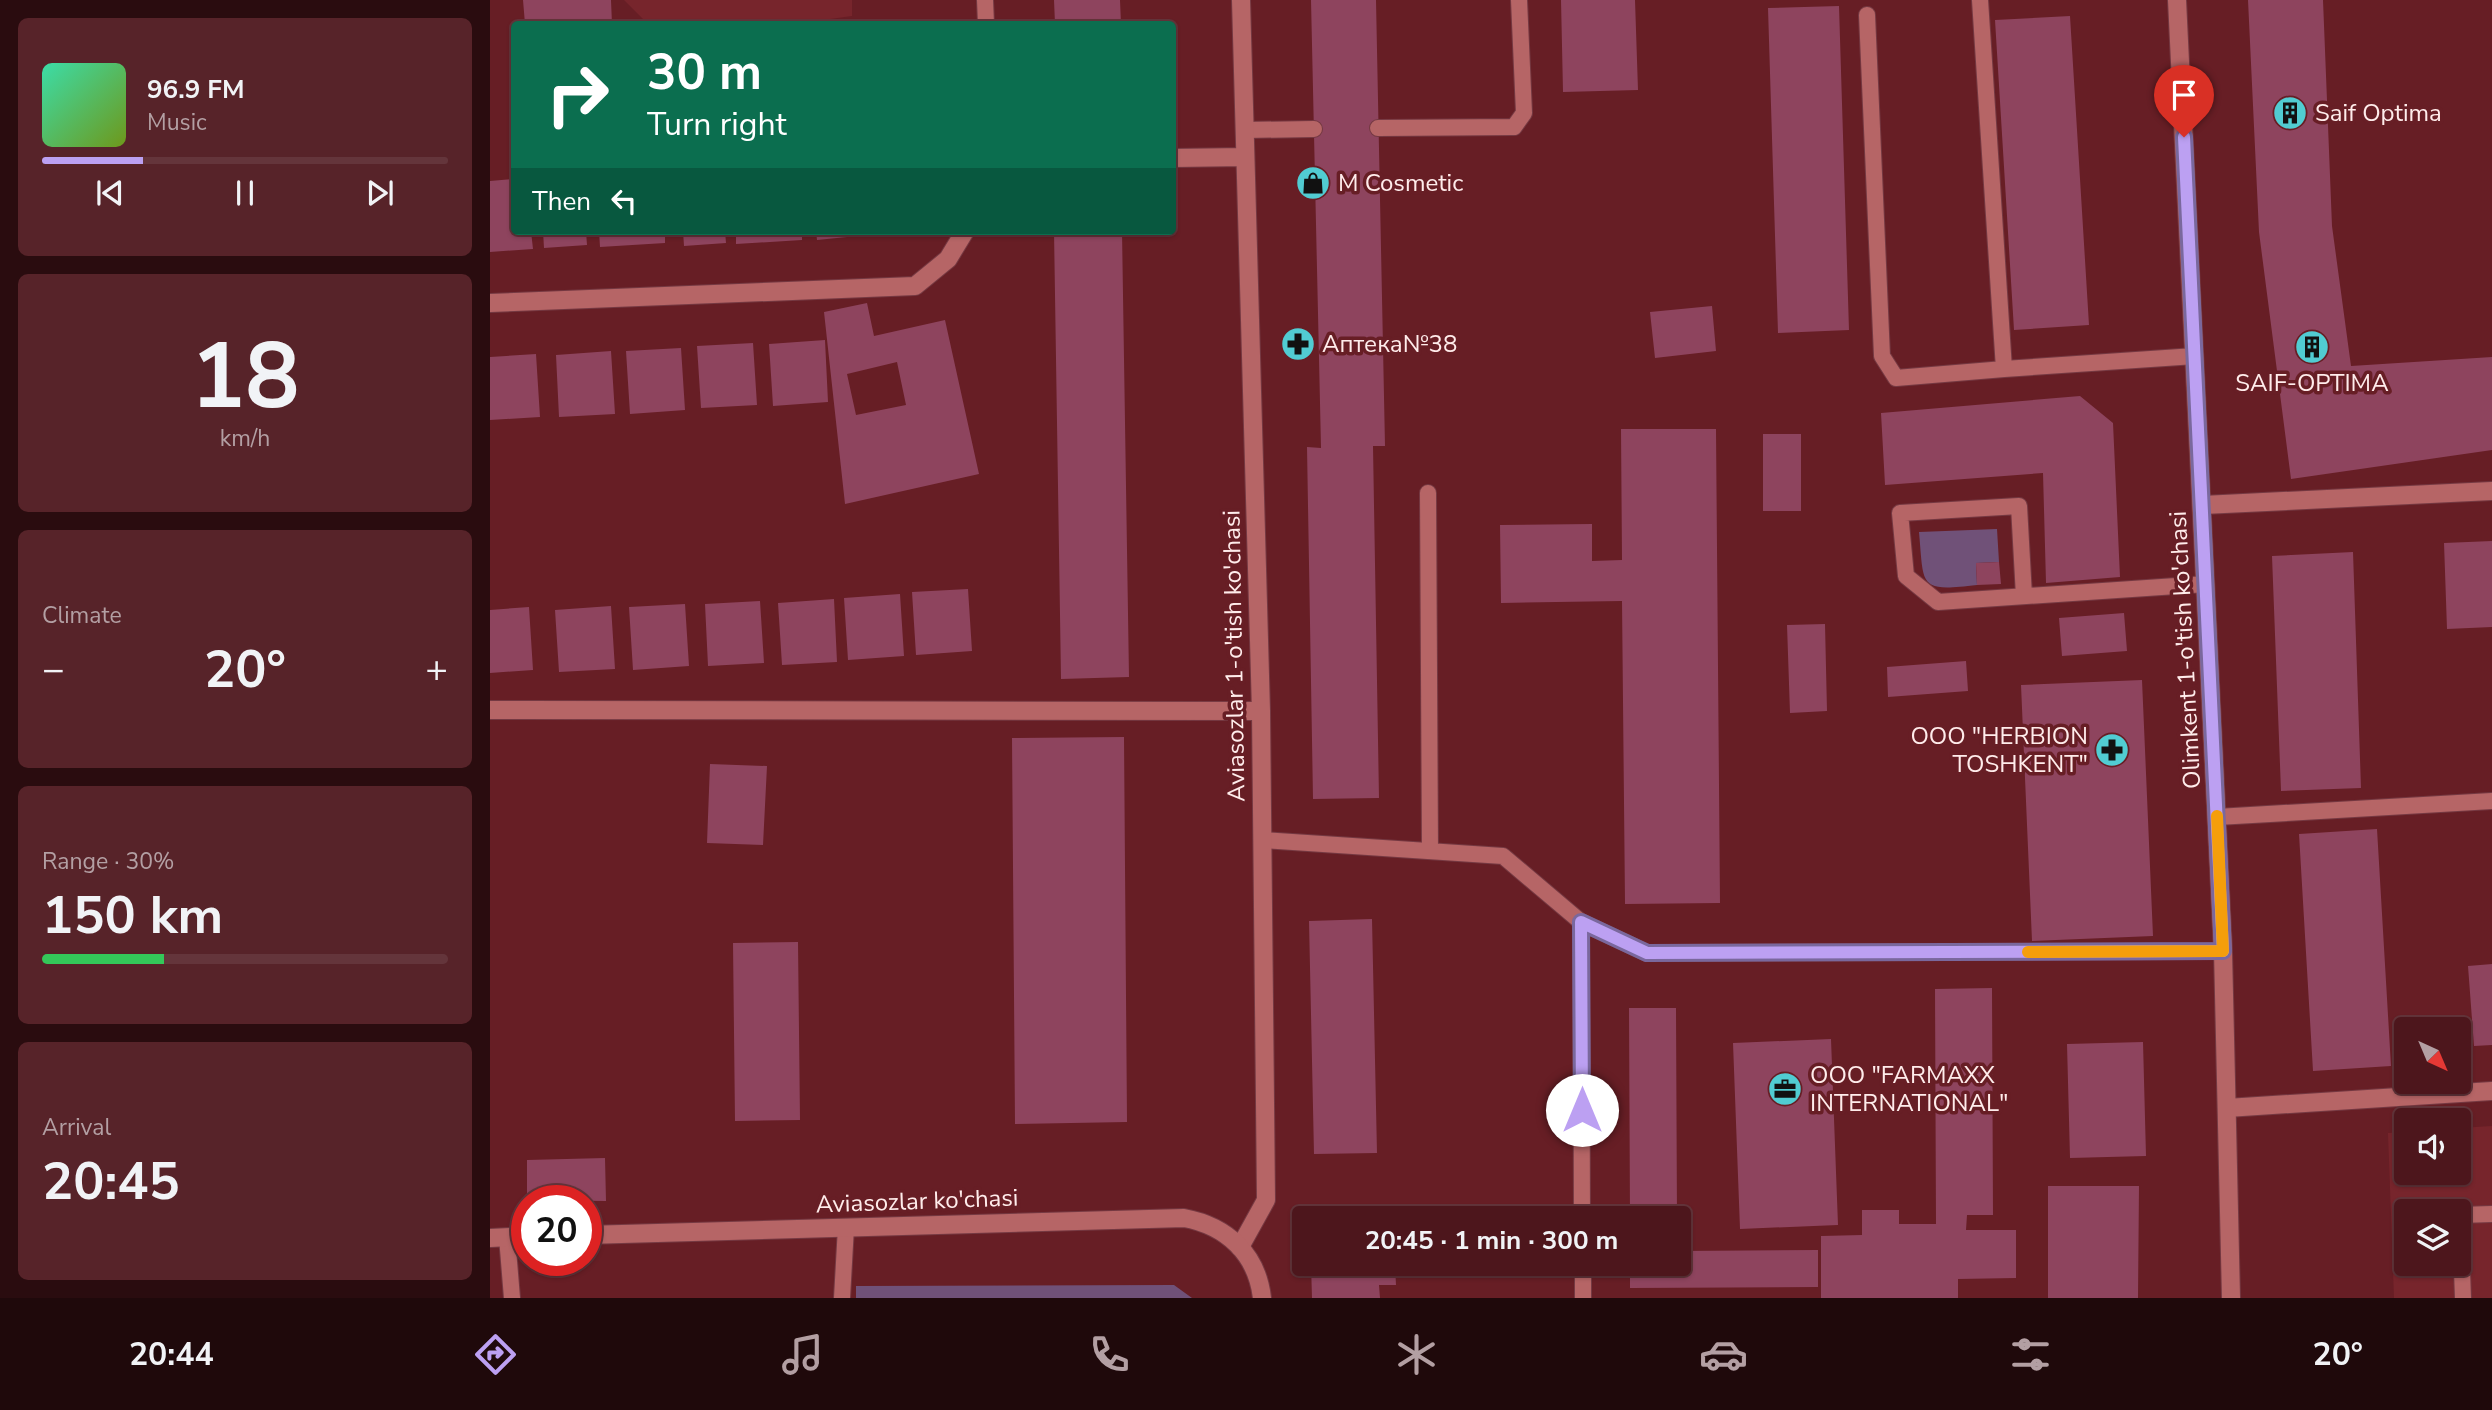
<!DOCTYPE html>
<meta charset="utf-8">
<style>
:root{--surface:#4d161c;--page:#572329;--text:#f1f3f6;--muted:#b39fa3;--line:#64353b;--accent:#bca0f2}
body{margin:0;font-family:"Nunito Sans",sans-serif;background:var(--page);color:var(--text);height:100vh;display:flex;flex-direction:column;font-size:26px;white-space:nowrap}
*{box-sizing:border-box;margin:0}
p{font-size:23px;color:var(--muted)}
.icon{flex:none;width:38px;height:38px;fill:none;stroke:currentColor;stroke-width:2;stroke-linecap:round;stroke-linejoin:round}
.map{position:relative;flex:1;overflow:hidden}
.details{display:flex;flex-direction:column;gap:18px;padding:18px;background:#2a0c0f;width:490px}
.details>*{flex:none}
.guide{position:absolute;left:21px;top:21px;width:665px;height:214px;border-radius:7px;box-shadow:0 2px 5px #0004,0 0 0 2px var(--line);background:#0b6e4f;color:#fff;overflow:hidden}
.needle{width:46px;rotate:136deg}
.controls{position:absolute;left:1904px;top:1017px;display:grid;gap:14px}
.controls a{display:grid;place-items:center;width:77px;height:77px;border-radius:7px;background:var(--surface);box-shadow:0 2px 5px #0004,0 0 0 2px var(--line);font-size:35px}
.speed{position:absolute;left:21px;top:1185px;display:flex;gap:14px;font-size:35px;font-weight:700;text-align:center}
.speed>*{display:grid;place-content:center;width:91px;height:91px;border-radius:50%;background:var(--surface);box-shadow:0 2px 5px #0004,0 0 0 2px var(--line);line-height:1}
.speed .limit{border:10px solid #d22;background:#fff;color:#111}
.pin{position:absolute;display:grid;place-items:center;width:60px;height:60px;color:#fff;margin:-72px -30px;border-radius:50% 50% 50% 0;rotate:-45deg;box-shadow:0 0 7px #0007}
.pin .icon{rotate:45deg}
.me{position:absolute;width:77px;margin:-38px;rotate:0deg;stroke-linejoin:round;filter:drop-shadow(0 0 5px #0008)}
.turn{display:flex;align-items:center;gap:24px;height:147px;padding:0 21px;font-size:32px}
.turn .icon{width:91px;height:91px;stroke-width:2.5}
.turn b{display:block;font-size:49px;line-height:60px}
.then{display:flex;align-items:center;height:66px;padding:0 21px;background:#0003;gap:14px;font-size:26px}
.big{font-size:52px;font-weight:700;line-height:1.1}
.details .widget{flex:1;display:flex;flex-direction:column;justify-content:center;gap:10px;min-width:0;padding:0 24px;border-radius:10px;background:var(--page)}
.details .dial{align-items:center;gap:0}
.dial b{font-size:91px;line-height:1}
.song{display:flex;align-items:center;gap:21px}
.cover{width:84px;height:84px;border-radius:10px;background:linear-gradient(135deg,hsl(160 70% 55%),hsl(80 70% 35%))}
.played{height:7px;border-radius:4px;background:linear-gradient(90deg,var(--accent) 25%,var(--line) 25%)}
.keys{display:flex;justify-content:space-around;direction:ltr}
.heat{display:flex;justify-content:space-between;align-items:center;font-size:38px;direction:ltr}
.charge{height:10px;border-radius:5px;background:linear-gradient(90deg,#34c759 30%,var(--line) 0)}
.trip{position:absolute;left:802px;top:1206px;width:399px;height:70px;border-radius:7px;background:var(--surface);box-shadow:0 2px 5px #0004,0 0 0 2px var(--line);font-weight:700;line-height:70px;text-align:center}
.tabs{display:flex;height:112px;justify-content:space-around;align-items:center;background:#1f090b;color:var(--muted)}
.tabs .icon{width:49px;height:49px}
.tabs .current{color:var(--accent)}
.tabs b{font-size:32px;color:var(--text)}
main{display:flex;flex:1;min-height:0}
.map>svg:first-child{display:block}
</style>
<main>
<section class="details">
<div class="widget">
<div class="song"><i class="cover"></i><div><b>96.9 FM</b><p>Music</p></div></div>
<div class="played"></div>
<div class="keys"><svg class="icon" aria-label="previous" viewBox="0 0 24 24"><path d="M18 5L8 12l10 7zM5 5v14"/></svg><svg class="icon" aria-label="pause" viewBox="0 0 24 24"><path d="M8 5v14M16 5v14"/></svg><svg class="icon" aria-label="next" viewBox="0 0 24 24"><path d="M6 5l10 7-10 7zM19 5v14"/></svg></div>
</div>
<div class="widget dial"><b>18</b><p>km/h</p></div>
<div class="widget"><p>Climate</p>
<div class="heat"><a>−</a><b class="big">20°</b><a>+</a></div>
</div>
<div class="widget"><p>Range · 30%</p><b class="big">150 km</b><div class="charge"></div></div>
<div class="widget"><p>Arrival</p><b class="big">20:45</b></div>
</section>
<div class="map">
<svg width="2002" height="1298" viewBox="0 0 2002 1298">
<rect width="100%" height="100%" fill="#671e25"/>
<!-- built -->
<path fill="#77252c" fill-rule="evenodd" d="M134,0H362V16L304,24H158Z
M2002,1126V1298H1904L1898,1133L1916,1132V1172H1969V1128ZM1916,1211H1969V1264H1916Z"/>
<!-- green -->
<path fill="#705178" d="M1507,529L1509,562L1486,563L1487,585C1428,592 1434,587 1429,532Z
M684,1285L702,1298H366V1286Z"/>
<!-- building -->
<path fill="#8e445e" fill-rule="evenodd" d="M33,0H121L122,24H35Z
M564,0H630L631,24H565Z
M821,0H886L895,446H883L889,798L823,799L817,447L831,448Z
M1071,0H1145L1148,90L1073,92Z
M1758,0H1833L1842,226L1861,366L2002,357V450L1801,479L1769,232Z
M1349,6L1359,330L1288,333L1278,8Z
M1580,16L1599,325L1524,330L1505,20Z
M24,179V231H41L43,249L0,252V181Z
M53,231H96L97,245L54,248Z
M109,231H175V243L110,247Z
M193,231H235L236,243L194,246Z
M246,231H312V240L246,244Z
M326,231H397V233L327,240Z
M564,231H632L639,677L571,679Z
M377,303L384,336L455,320L489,474L355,504L334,312ZM407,362L416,405L366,415L357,374Z
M1222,306L1226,351L1165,358L1160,312Z
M335,340L338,402L283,406L279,344Z
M263,343L267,405L211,408L207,346Z
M191,348L195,410L140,414L136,351Z
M121,351L125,414L69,417L66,355Z
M46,354L50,417L0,420V357Z
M1590,396L1623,423L1630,577L1556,583L1553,473L1395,485L1391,413Z
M1131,429H1226L1230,903L1135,904L1132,601L1011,603L1010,525L1102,524V561L1132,560Z
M1273,434H1311V511H1273Z
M2002,541V627L1957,629L1954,543Z
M1863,552L1871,788L1791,791L1782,556Z
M1509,562L1511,584L1487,585L1486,563Z
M478,589L482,651L426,655L422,592Z
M410,594L414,656L358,660L354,598Z
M344,599L347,662L292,665L288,603Z
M270,601L274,663L218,666L215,604Z
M195,604L199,666L143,670L139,607Z
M121,606L125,669L69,672L65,610Z
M39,607L43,670L0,673V610Z
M1634,613L1637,651L1572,656L1569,618Z
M1335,624L1337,711L1300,713L1297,625Z
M1476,661L1478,691L1398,697L1397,667Z
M1652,680L1663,936L1542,941L1531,685Z
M634,737L637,1122L525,1124L522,738Z
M220,764L277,766L273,845L217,843Z
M1887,829L1901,1066L1823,1071L1809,834Z
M882,919L887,1153L824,1154L819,921Z
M308,942L310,1120L245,1121L243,943Z
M2002,964V1045L1984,1046L1978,966Z
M1502,988L1503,1215H1477L1476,1230H1526V1278L1468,1279V1298H1331V1236L1372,1235V1210H1409V1224H1446L1445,989Z
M1139,1008H1186L1187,1218H1140Z
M1341,1039L1348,1225L1250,1229L1243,1043Z
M1653,1042L1656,1156L1580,1158L1577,1044Z
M115,1158L116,1201L37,1200V1160Z
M1558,1186H1649L1648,1298H1558Z
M904,1206V1218H820V1209Z
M1328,1250V1287L1140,1288V1264H1188V1251Z
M821,1264H905L906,1285H889L890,1298H822Z"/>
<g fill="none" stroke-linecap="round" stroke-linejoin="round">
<!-- lane casing -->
<g stroke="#753942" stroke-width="18">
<path id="lane" d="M495,0L496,24
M1377,15L1392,356L1406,378L1514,369L1490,0
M888,128L1024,127L1034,113L1029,0
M754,130L824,129
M1514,369L1705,356
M938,493L940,851
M1534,596L1529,506L1410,513L1416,576L1448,602L1716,584
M1727,817L2002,801
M773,840L1013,856L1091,922L1157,953L1733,951
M1091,922L1092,1218
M17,1237L22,1298
M1093,1264V1298
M352,1298L356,1227
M1973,1298L1970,1215L2002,1214"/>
</g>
<!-- street casing -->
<g stroke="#753942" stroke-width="20">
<path id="street" d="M1687,0L1733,951L1741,1298
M682,158L755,157
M0,303L425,286L458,259L475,231
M1713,505L2002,491
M0,710L771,711
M1737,1108L2002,1091
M750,1247L776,1200L771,711L751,0"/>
</g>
<!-- secondary casing -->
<g stroke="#753942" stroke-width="20">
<path id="secondary" d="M96,1235L694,1218C737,1226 767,1254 772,1298
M0,1238L37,1236"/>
</g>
<!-- lane -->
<use href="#lane" stroke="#b66566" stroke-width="16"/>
<!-- street -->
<use href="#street" stroke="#b66566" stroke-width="18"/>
<!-- secondary -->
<use href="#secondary" stroke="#b66566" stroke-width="18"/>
</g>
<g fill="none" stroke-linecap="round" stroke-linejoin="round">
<!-- route casing -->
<g stroke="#7a689d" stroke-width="18">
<path id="route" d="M1092,1110L1091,922L1157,953L1733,951L1694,137"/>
</g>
<!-- route -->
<use href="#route" stroke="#bca0f2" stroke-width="12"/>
<!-- slow -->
<path stroke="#f59e0b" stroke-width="12" d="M1538,952L1733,951L1727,816"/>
</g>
<!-- icons -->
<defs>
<g id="building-disc" transform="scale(1.75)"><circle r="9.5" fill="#51ccd2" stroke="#671e25"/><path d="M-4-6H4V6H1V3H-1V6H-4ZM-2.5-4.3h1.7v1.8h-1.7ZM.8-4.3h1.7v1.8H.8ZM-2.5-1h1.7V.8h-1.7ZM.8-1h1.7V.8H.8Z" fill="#111"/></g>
<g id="shop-disc" transform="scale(1.75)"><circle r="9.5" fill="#51ccd2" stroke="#671e25"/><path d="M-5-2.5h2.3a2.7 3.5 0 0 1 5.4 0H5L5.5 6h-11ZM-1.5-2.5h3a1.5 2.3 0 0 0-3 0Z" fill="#111"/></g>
<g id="pharmacy-disc" transform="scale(1.75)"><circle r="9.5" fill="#51ccd2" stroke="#671e25"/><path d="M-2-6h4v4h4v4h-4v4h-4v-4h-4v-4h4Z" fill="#111"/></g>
<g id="office-disc" transform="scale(1.75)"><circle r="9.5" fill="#51ccd2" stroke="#671e25"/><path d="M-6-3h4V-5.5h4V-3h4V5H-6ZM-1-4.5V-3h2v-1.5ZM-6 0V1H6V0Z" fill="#111"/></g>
</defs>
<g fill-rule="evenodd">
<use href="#building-disc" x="1800" y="113"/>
<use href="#shop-disc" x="823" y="183"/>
<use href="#pharmacy-disc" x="808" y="344"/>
<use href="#building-disc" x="1822" y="347"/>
<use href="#pharmacy-disc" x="1622" y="750"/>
<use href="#office-disc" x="1295" y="1089"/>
</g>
<g text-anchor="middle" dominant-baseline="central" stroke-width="7" stroke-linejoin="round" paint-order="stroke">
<!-- poi labels -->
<g font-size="24" fill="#ffeceb" stroke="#671e25" text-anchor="start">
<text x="1825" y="113">Saif Optima</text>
<text x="848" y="183">M Cosmetic</text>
<text x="832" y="344">Аптека№38</text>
<text x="1822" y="383" text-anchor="middle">SAIF-OPTIMA</text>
<text x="1598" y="736" text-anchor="end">ООО "HERBION<tspan x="1598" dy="28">TOSHKENT"</tspan></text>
<text x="1320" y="1075">OOO "FARMAXX<tspan x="1320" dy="28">INTERNATIONAL"</tspan></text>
</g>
<!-- street labels -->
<g font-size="24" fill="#ffeceb" stroke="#671e25">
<text transform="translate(1695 650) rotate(-93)">Olimkent 1-o'tish ko'chasi</text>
<text transform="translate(744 656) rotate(-91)">Aviasozlar 1-o'tish ko'chasi</text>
<text transform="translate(427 1201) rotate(-2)">Aviasozlar ko'chasi</text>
</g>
</g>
</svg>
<div class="controls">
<a><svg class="needle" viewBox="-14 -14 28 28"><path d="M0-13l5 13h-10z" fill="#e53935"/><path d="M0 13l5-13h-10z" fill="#b39fa3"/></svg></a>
<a><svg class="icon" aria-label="sound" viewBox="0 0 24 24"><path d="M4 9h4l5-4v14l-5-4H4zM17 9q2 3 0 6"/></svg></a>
<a><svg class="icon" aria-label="layers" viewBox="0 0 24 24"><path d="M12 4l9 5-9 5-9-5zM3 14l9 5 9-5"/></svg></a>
</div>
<div class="speed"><div class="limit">20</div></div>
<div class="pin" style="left:1694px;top:137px;background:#d93025"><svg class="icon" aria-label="arrive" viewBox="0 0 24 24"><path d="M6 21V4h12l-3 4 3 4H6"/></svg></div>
<svg class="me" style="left:1092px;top:1110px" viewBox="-20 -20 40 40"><circle r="19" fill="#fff"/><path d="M0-13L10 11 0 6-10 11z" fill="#bca0f2"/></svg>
<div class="trip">20:45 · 1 min · 300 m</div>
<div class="guide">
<div class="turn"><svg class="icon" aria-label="right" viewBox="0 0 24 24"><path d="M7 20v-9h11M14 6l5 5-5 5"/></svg><div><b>30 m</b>Turn right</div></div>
<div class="then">Then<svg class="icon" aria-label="left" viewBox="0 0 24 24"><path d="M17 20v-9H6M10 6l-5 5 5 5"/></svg></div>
</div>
</div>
</main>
<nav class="tabs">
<b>20:44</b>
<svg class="icon current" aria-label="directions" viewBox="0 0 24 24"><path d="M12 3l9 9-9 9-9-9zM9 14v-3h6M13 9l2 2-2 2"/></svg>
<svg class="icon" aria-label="music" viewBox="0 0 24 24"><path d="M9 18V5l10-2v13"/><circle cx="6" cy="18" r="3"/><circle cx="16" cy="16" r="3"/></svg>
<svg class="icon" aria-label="phone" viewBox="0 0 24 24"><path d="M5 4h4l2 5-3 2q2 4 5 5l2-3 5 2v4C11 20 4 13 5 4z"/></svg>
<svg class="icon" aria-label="climate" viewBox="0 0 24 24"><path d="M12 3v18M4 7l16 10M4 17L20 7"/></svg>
<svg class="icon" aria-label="car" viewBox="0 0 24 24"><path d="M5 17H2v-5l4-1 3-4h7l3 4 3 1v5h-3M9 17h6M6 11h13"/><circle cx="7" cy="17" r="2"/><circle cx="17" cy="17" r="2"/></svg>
<svg class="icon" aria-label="filters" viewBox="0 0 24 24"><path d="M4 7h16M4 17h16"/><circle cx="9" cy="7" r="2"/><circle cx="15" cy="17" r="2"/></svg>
<b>20°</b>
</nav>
